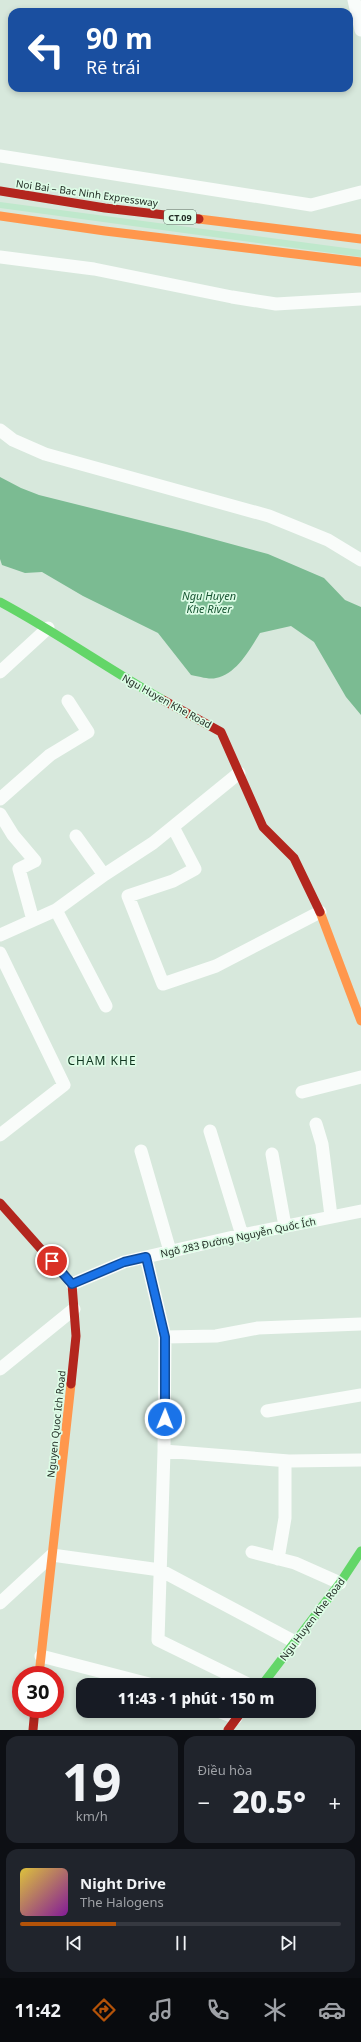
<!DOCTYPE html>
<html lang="vi">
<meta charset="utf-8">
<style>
:root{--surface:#171b24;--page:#20242c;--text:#f1f3f6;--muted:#9ea1a6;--line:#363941;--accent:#b45309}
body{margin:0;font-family:"Noto Sans",sans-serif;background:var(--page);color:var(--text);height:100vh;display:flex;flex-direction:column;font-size:15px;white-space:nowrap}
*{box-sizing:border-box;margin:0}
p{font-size:13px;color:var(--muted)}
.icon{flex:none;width:22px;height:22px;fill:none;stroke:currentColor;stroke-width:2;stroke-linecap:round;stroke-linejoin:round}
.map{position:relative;height:1730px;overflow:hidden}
.side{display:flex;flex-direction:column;gap:6px;padding:6px;background:#0d0f14;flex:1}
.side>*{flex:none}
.top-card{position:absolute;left:8px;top:8px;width:345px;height:84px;border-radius:12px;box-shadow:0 2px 6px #0003;background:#1a4fa0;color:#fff;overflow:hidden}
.speed{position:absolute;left:12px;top:1666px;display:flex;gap:8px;font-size:20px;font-weight:700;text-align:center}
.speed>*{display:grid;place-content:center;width:52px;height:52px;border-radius:50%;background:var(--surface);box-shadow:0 2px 6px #0003;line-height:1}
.speed .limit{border:6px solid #d22;background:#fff;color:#111}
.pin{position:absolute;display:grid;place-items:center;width:34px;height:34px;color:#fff;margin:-17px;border:2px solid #fff;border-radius:50%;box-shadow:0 1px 4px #0007}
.me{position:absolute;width:44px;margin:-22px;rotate:1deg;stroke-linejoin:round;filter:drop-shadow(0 0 3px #0008)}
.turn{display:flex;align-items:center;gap:14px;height:84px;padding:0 12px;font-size:18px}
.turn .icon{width:52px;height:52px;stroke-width:2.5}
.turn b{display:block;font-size:28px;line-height:34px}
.big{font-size:30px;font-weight:800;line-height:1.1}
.side .card{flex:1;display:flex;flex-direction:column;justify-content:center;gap:6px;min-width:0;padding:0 14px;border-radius:12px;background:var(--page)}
.side .dial{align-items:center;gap:0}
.dial b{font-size:52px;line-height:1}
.song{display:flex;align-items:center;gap:12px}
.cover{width:48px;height:48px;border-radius:6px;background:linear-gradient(135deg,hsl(50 70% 55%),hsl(290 70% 35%))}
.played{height:4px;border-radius:2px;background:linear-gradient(90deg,var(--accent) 30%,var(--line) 30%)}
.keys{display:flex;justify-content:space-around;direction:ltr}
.heat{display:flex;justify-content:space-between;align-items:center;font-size:22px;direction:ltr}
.side .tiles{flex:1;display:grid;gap:6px;grid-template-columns:1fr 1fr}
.card:last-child{grid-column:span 2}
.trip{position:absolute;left:76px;top:1678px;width:240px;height:40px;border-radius:12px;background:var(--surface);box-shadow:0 2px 6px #0003;font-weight:800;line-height:40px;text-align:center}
.menu{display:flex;height:64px;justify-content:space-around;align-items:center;background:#090b0e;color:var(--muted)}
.menu .icon{width:28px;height:28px}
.menu .active{color:var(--accent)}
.menu b{font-size:18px;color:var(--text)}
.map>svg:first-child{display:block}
</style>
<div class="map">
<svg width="361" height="1730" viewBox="0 0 361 1730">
<rect width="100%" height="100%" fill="#d7e8dc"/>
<!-- green -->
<path fill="#bfe8cc" d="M0,202L361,250V257L0,208Z"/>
<!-- water -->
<path fill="#7bbb92" d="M0,477L21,488L39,495L187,532L268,554L324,578L345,600L361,607V715L346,697L314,642L291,626L260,633C250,649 237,674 216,678C209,680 198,676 191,675L158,633L83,596L42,572L25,573L2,565L0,559Z"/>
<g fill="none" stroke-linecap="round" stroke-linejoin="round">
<!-- street -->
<path stroke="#f9fcfa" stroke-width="13" d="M354,0L361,30
M0,156L311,205L361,192
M0,257L94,269L232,297L276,304L361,299
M0,430L13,440L45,454L269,516L328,540L361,560
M0,672L48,628
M0,799L50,755L88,732L68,701
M0,814L13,835L35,861L19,869L33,920
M173,827L195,869L173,881L128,896L163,984L216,966L320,912
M76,836L104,875
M56,910L106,1006
M0,935L56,910L104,875L153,843L239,773
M0,953L64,1085L0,1135
M302,1092L361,1077
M316,1124L322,1144L331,1216
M210,1131L242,1235
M141,1151L170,1251
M272,1154L285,1226
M146,1257L165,1337L164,1451L158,1640L250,1685
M72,1284L124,1262L242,1235L361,1211
M165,1337L216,1336L258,1328L361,1324
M0,1369L74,1309
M267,1411L361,1395
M164,1451L289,1461L361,1460
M252,1552L295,1563L340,1583
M278,1559L285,1518V1461
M0,1603L52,1555L160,1570L295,1642
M41,1656L153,1685
M218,1711L236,1718"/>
<!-- fast -->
<path stroke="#63d668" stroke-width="9" d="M0,602C56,632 108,669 163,700
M262,1685L340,1583L361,1551"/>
<!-- slow -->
<path stroke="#ff974d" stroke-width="9" d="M0,216L105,231L361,262
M199,219L361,239
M320,912L361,1021
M39,1675L71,1384"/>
<!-- jam -->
<path stroke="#b3261e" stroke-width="9" d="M0,191L105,208L199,219
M163,700L221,732L263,827L294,858L320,912
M0,1203L72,1284L76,1336L71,1384
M33,1730L35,1709
M228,1730L242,1711"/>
</g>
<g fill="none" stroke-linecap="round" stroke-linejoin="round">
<!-- route casing -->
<g stroke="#114b97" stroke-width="10">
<path id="route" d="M52,1261L72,1284L124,1262L146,1257L165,1337V1419"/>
</g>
<!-- route -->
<use href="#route" stroke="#1a73e8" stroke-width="7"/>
</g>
<g text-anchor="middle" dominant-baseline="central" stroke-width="3.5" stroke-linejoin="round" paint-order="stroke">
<!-- shield labels -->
<rect fill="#ddfce6" stroke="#5a6b5f" stroke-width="1" x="164" y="210" width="32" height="14" rx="3"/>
<g font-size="9" font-weight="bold" fill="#222d25">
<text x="180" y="217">CT.09</text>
</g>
<!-- street labels -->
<g font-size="10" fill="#222d25" stroke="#ddfce6">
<text transform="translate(87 193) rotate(8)">Noi Bai – Bac Ninh Expressway</text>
<text transform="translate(167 701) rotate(29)">Ngu Huyen Khe Road</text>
<text transform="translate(238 1237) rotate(-12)">Ngõ 283 Đường Nguyễn Quốc Ích</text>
<text transform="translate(56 1424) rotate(-84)">Nguyen Quoc Ich Road</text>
<text transform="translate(312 1619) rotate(-53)">Ngu Huyen Khe Road</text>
</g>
<!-- water labels -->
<g font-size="11" font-style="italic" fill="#165431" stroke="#ddfce6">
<text x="209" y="595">Ngu Huyen<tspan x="209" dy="13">Khe River</tspan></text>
</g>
<!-- quarter labels -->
<g font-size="12" letter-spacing="1" fill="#103620" stroke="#ddfce6">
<text x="102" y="1060">CHAM KHE</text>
</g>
</g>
</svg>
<div class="speed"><div class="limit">30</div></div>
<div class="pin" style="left:52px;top:1261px;background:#d93025"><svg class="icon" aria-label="arrive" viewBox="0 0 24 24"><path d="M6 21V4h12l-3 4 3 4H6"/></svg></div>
<svg class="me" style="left:165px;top:1419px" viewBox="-20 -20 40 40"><circle r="17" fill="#1a73e8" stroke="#fff" stroke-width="3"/><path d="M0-11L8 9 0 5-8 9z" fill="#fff"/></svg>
<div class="trip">11:43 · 1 phút · 150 m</div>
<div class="top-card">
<div class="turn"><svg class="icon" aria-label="left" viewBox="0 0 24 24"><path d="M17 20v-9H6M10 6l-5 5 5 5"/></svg><div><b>90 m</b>Rẽ trái</div></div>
</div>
</div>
<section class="side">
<div class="tiles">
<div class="card dial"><b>19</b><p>km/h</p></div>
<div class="card"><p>Điều hòa</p>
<div class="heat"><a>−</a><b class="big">20.5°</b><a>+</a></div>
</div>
<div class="card">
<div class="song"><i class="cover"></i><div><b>Night Drive</b><p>The Halogens</p></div></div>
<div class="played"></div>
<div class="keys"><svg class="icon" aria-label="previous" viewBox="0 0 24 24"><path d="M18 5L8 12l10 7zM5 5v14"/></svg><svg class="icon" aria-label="pause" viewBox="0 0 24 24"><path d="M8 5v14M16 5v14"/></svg><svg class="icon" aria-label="next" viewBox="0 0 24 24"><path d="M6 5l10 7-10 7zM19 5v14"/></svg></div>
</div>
</div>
</section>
<nav class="menu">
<b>11:42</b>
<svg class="icon active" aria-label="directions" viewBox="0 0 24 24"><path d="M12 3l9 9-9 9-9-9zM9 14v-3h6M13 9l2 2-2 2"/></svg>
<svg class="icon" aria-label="music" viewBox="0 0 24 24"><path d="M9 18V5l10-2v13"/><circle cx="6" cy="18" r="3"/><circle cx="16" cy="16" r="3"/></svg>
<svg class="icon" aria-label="phone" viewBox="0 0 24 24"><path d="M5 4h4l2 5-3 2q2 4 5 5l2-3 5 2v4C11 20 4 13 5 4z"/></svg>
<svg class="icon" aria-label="climate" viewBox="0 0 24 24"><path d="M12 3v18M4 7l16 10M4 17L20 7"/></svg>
<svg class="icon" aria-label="car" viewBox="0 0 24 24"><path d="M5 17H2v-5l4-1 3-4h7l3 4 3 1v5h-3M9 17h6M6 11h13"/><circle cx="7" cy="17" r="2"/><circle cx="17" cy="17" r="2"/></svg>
</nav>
